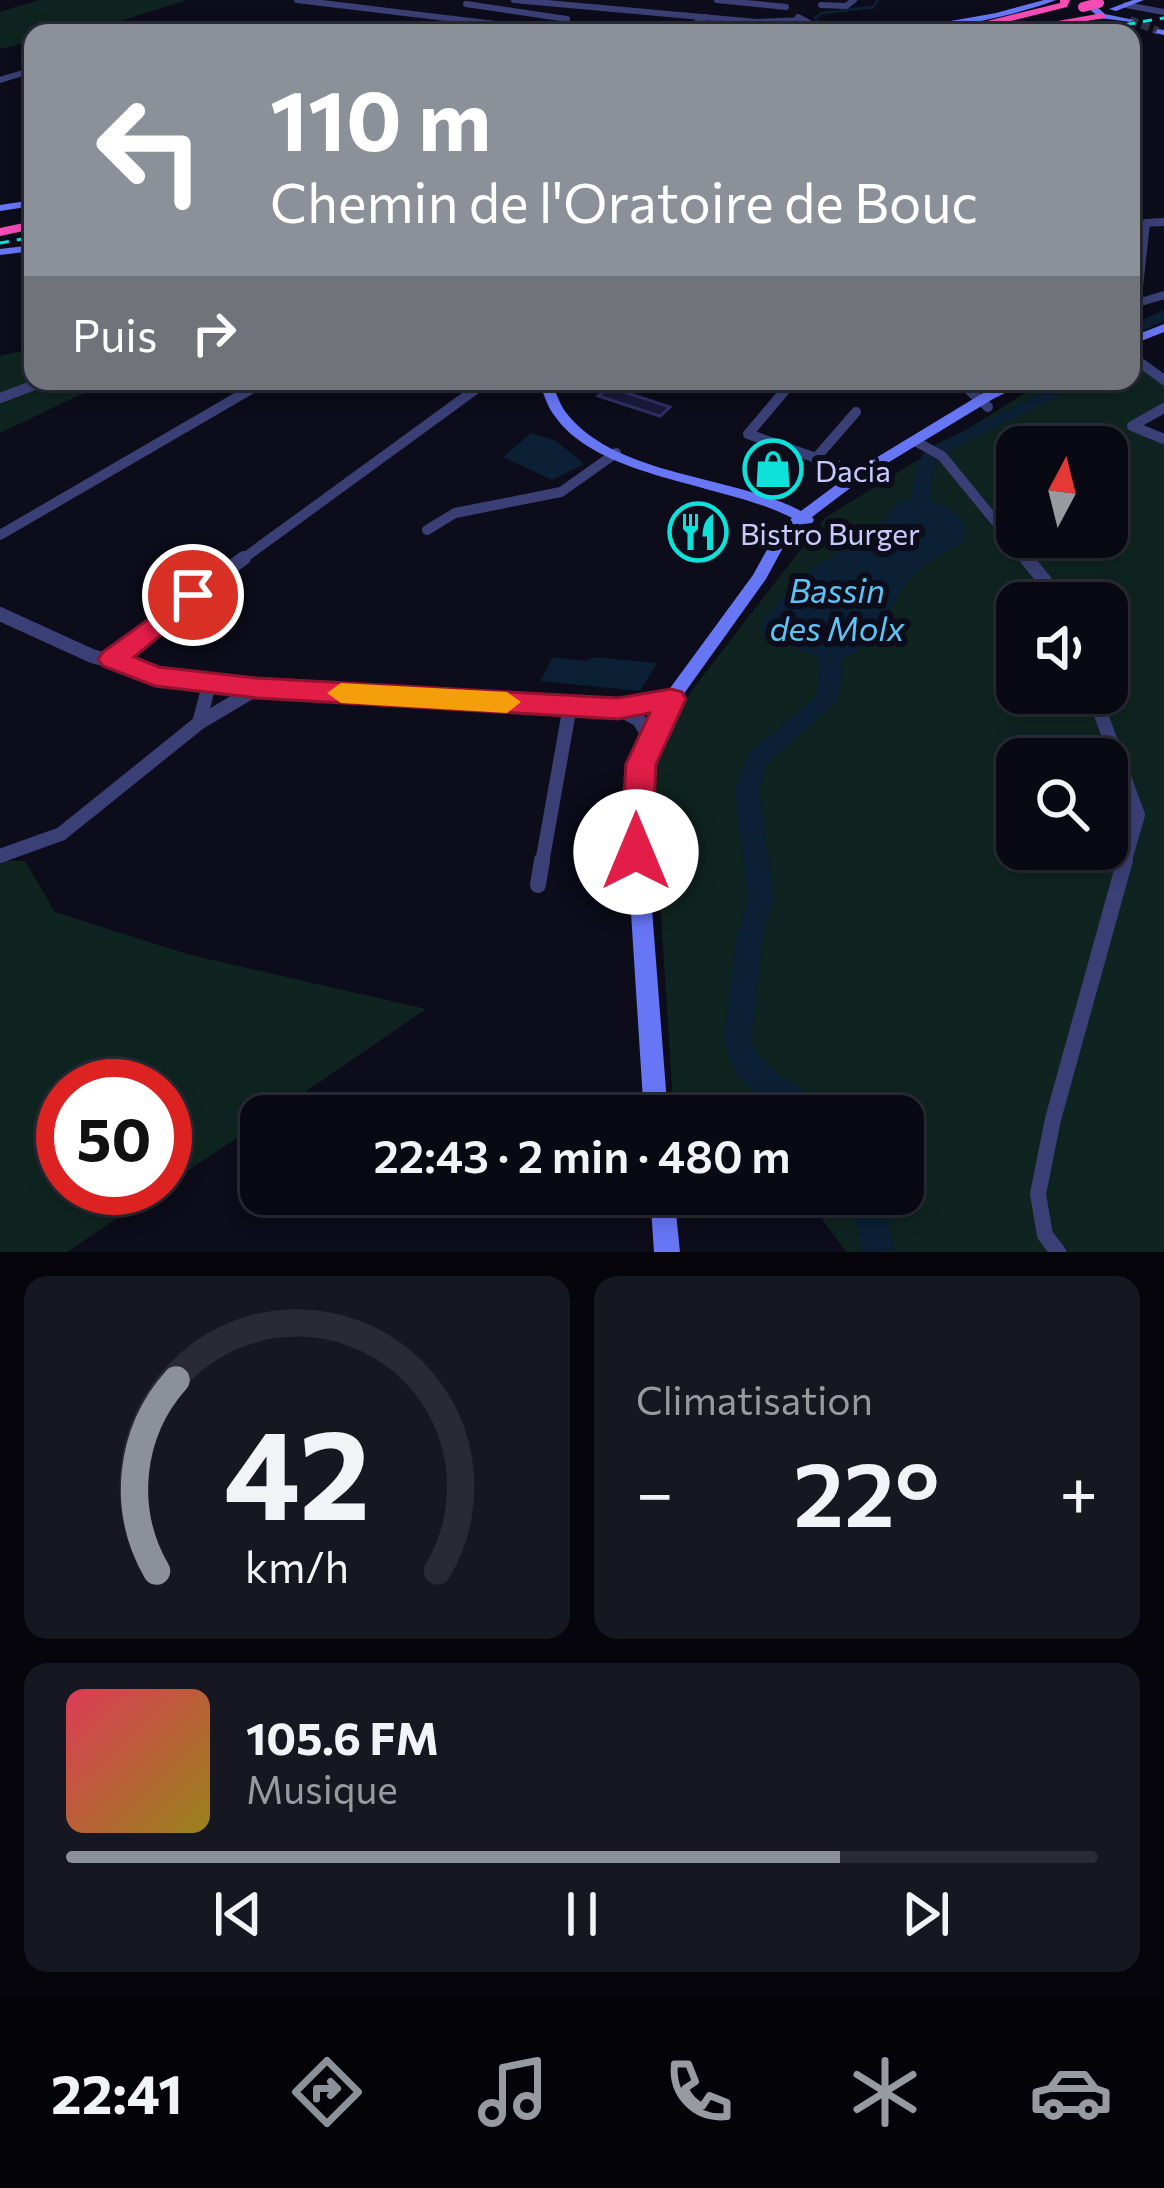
<!DOCTYPE html>
<html lang="fr">
<meta charset="utf-8">
<style>
:root{--surface:#090914;--page:#171722;--text:#f1f3f6;--muted:#999aa0;--line:#292a34;--accent:#8c9099}
body{margin:0;font-family:Commissioner,sans-serif;background:var(--page);color:var(--text);height:100vh;display:flex;flex-direction:column;font-size:45px;white-space:nowrap}
*{box-sizing:border-box;margin:0}
p{font-size:39px;color:var(--muted)}
.icon{flex:none;width:66px;height:66px;fill:none;stroke:currentColor;stroke-width:2;stroke-linecap:round;stroke-linejoin:round}
.map{position:relative;height:1252px;overflow:hidden}
.panel{display:flex;flex-direction:column;gap:24px;padding:24px;background:#05050b;flex:1}
.panel>*{flex:none}
.banner{position:absolute;left:24px;top:24px;width:1116px;height:366px;border-radius:24px;box-shadow:0 6px 18px #0003,0 0 0 3px var(--line);background:#8c9099;color:#fff;overflow:hidden}
.needle{width:78px;rotate:7deg}
.tools{position:absolute;left:996px;top:426px;display:grid;gap:24px}
.tools a{display:grid;place-items:center;width:132px;height:132px;border-radius:24px;background:var(--surface);box-shadow:0 6px 18px #0003,0 0 0 3px var(--line);font-size:60px}
.speed{position:absolute;left:36px;top:1059px;display:flex;gap:24px;font-size:60px;font-weight:700;text-align:center}
.speed>*{display:grid;place-content:center;width:156px;height:156px;border-radius:50%;background:var(--surface);box-shadow:0 6px 18px #0003,0 0 0 3px var(--line);line-height:1}
.speed .limit{border:18px solid #d22;background:#fff;color:#111}
.pin{position:absolute;display:grid;place-items:center;width:102px;height:102px;color:#fff;margin:-51px;border:6px solid #fff;border-radius:50%;box-shadow:0 3px 12px #0007}
.me{position:absolute;width:132px;margin:-66px;rotate:0deg;stroke-linejoin:round;filter:drop-shadow(0 0 9px #0008)}
.turn{display:flex;align-items:center;gap:42px;height:252px;padding:0 48px;font-size:54px}
.turn .icon{width:156px;height:156px;stroke-width:2.5}
.turn b{display:block;font-size:84px;line-height:102px}
.then{display:flex;align-items:center;height:114px;padding:0 48px;background:#0003;gap:24px;font-size:45px}
.big{font-size:90px;font-weight:600;line-height:1.1}
.panel .tile{flex:1;display:flex;flex-direction:column;justify-content:center;gap:18px;min-width:0;padding:0 42px;border-radius:24px;background:var(--page)}
.panel .dial{align-items:center;gap:0}
.dial svg{height:312px;overflow:visible;fill:none;stroke:var(--line);stroke-width:7;stroke-linecap:round;text-anchor:middle}
.dial text{fill:var(--text);stroke:none}
.song{display:flex;align-items:center;gap:36px}
.cover{width:144px;height:144px;border-radius:18px;background:linear-gradient(135deg,hsl(350 70% 55%),hsl(50 70% 35%))}
.played{height:12px;border-radius:6px;background:linear-gradient(90deg,var(--accent) 75%,var(--line) 75%)}
.keys{display:flex;justify-content:space-around;direction:ltr}
.heat{display:flex;justify-content:space-between;align-items:center;font-size:66px;direction:ltr}
.panel .tiles{flex:1;display:grid;gap:24px;grid-template-columns:1fr 1fr}
.tile:last-child{grid-column:span 2}
.trip{position:absolute;left:240px;top:1095px;width:684px;height:120px;border-radius:24px;background:var(--surface);box-shadow:0 6px 18px #0003,0 0 0 3px var(--line);font-weight:600;line-height:120px;text-align:center}
.menu{display:flex;height:192px;justify-content:space-around;align-items:center;background:#040408;color:var(--muted)}
.menu .icon{width:84px;height:84px}
.menu .active{color:var(--accent)}
.menu b{font-size:54px;color:var(--text)}
.map>svg:first-child{display:block}
</style>
<div class="map">
<svg width="1164" height="1252" viewBox="0 0 1164 1252">
<rect width="100%" height="100%" fill="#0c0c1a"/>
<!-- green -->
<path fill="#0f2420" fill-rule="evenodd" d="M39,0H187L82,33H33V41L0,49V12Z
M1135,346L1150,369L1164,377V403L1142,428L1164,437V1252H846L804,1194H903V1116H674L651,764L692,690L825,518L1035,387L1049,381H1131ZM1017,447H1107V537H1017ZM1017,603H1107V693H1017ZM1017,759H1107V849H1017Z
M33,348V381H109L0,433V356Z
M0,861H25L55,912L187,954L426,1009L270,1116H261V1122L165,1186V1086H63V1188H162L67,1252H0Z"/>
<!-- water -->
<path fill="#0b2034" d="M531,433L555,440L584,464L552,480L503,457Z
M917,498C942,503 970,512 964,542C948,551 928,560 915,574C879,612 892,640 831,664L762,633L761,621L807,571L864,538L900,502Z
M553,657L585,661L594,657L657,663L640,691L540,681Z"/>
<g fill="none" stroke-linecap="round" stroke-linejoin="round">
<!-- stream -->
<path stroke="#0b2034" stroke-width="3" d="M871,29L819,23L815,18L822,13L873,7L878,0"/>
<!-- river -->
<path fill="#0b2034" fill-rule="evenodd" d="M1164,310V321L1131,336V325Z
M1067,381H1088L939,456L934,466L927,526L924,530H910L907,526L916,466L926,449Z
M831,633L842,640L841,682L836,702L767,764L759,787L774,900L764,930L751,1042C769,1083 817,1086 830,1116H788L757,1096L737,1075L723,1042L738,930L748,900L735,787L749,753L815,698L819,682L820,640Z
M848,1194H880L895,1252H863Z"/>
</g>
<!-- building -->
<path fill="#1b193a" stroke="#302d64" stroke-width="3" d="M609,387L670,407L660,416L598,396Z
M768,452L799,462L779,486L747,476Z"/>
<g fill="none" stroke-linecap="round" stroke-linejoin="round">
<!-- secondary-tunnel -->
<path stroke="#323247" stroke-width="8" stroke-dasharray="8 4.5" stroke-linecap="butt" d="M1130,20L1158,31"/>
<!-- street-far4 -->
<path stroke="#3a4076" stroke-width="6" d="M297,0L571,33
M514,0L757,22L802,20
M717,0L786,7
M466,4L567,19
M821,5L846,6L854,0
M1126,5L1164,12
M798,17L828,33
M375,28L377,33
M681,33L705,17
M0,80L33,70"/>
<!-- street-far3 -->
<path stroke="#3a4076" stroke-width="8" d="M1134,304L1164,295
M1131,305L1138,296L1146,223L1164,222"/>
<!-- street-far2 -->
<path stroke="#3a4076" stroke-width="10" d="M1131,348L1138,361L1164,380
M793,381L748,434L870,477
M959,381L988,407
M972,381L1006,388
M0,398L45,381
M1164,408L1132,426L1164,439
M915,441L942,456L1028,561
M815,459L856,412
M427,530L455,513L561,492L616,453
M0,535L265,381
M240,561L487,381"/>
<!-- street-far1 -->
<path stroke="#3a4076" stroke-width="14" d="M1026,558L1063,603
M0,614L92,656L191,683L618,709L671,699
M113,659L139,634L244,558
M1093,693L1138,815L1124,863
M619,709L639,720L650,739
M199,723L209,685
M0,856L61,834L199,723L256,689
M542,863L570,706"/>
<!-- street -->
<path stroke="#3a4076" stroke-width="16" d="M538,885L542,860
M1058,1252L1045,1235L1038,1194L1053,1119L1125,860"/>
<!-- secondary -->
<path fill="#6676f5" fill-rule="evenodd" d="M1044,0H1056C1013,17 929,33 883,33L996,13Z
M1133,0H1144L1116,11L1109,9Z
M1089,5H1095L1105,14L1134,20L1130,22L1100,18L1089,9Z
M1158,29L1164,30V35L1155,33Z
M33,200V206L0,211V205Z
M33,245V251L0,255V249Z
M1164,324V332L1131,345V337Z
M539,381H551C556,392 560,406 568,415C619,477 732,475 801,511L856,470L983,393L1012,381H1029L993,399L866,476L812,517L814,520L812,523L804,524L786,542L766,579L678,702L659,739L650,764L645,819L668,1116H644L625,819L632,764L641,739L665,695L753,575L774,537L792,518C725,483 597,479 554,415C547,406 543,392 539,381Z
M650,1194H674L680,1252H654Z"/>
<!-- highway -->
<path fill="#f44bb4" fill-rule="evenodd" d="M1060,0H1070L1067,7L987,27L916,33L987,21L1060,3Z
M1103,13L1106,18L1040,28L1035,25Z
M33,221V229L0,236V228Z"/>
<!-- rail -->
<path stroke="#0ee1d9" stroke-width="3" stroke-dasharray="9 8" stroke-linecap="butt" d="M1076,33L1164,18
M0,243L33,237"/>
<!-- highway-bridge -->
<path stroke="#f44bb4" stroke-width="10" d="M1083,7L1099,3"/>
</g>
<!-- route -->
<path fill="#e11d48" stroke="#92132f" stroke-width="3" d="M193,587L206,595L202,601L134,657L159,667L257,678L618,698L671,689L682,692L686,699L656,764L652,852L648,861L636,865L624,861L620,852L626,764L650,713L618,719L257,698L155,686L103,666L98,659L103,652Z"/>
<!-- slow -->
<path fill="#f59e0b" d="M341,683L507,692L521,702L507,713L341,703L327,693Z"/>
<!-- icons -->
<defs>
<g id="shop-ring" transform="scale(3)"><circle r="9.5" fill="#0c0c1a" stroke="#0ee1d9" stroke-width="1.5"/><path d="M-5-2.5h2.3a2.7 3.5 0 0 1 5.4 0H5L5.5 6h-11ZM-1.5-2.5h3a1.5 2.3 0 0 0-3 0Z" fill="#0ee1d9"/></g>
<g id="restaurant-ring" transform="scale(3)"><circle r="9.5" fill="#0c0c1a" stroke="#0ee1d9" stroke-width="1.5"/><path d="M-5-6h1v4h1v-4h1v4h1v-4h1v5L-1.5 .5V6h-2V.5L-5-1ZM5-6V6H3V1.5H1.5Q1.5-4 5-6Z" fill="#0ee1d9"/></g>
</defs>
<g fill-rule="evenodd">
<use href="#shop-ring" x="773" y="469"/>
<use href="#restaurant-ring" x="698" y="532"/>
</g>
<g text-anchor="middle" dominant-baseline="central" stroke-width="12" stroke-linejoin="round" paint-order="stroke">
<!-- poi labels -->
<g font-size="30" fill="#c8cafc" stroke="#0c0c1a" text-anchor="start">
<text x="815" y="469">Dacia</text>
<text x="740" y="532">Bistro Burger</text>
</g>
<!-- water labels -->
<g font-size="33" font-style="italic" fill="#5dc4f5" stroke="#0c0c1a">
<text x="837" y="589">Bassin<tspan x="837" dy="38">des Molx</tspan></text>
</g>
</g>
</svg>
<div class="tools">
<a><svg class="needle" viewBox="-14 -14 28 28"><path d="M0-13l5 13h-10z" fill="#e53935"/><path d="M0 13l5-13h-10z" fill="#999aa0"/></svg></a>
<a><svg class="icon" aria-label="sound" viewBox="0 0 24 24"><path d="M4 9h4l5-4v14l-5-4H4zM17 9q2 3 0 6"/></svg></a>
<a><svg class="icon" aria-label="search" viewBox="0 0 24 24"><circle cx="10" cy="10" r="6"/><path d="M15 15l6 6"/></svg></a>
</div>
<div class="speed"><div class="limit">50</div></div>
<div class="pin" style="left:193px;top:595px;background:#d93025"><svg class="icon" aria-label="arrive" viewBox="0 0 24 24"><path d="M6 21V4h12l-3 4 3 4H6"/></svg></div>
<svg class="me" style="left:636px;top:852px" viewBox="-20 -20 40 40"><circle r="19" fill="#fff"/><path d="M0-13L10 11 0 6-10 11z" fill="#e11d48"/></svg>
<div class="trip">22:43 · 2 min · 480 m</div>
<div class="banner">
<div class="turn"><svg class="icon" aria-label="left" viewBox="0 0 24 24"><path d="M17 20v-9H6M10 6l-5 5 5 5"/></svg><div><b>110 m</b>Chemin de l'Oratoire de Bouc</div></div>
<div class="then">Puis<svg class="icon" aria-label="right" viewBox="0 0 24 24"><path d="M7 20v-9h11M14 6l5 5-5 5"/></svg></div>
</div>
</div>
<section class="panel">
<div class="tiles">
<div class="tile dial"><svg viewBox="0 0 100 80">
<path d="M14 69A42 42 0 1 1 86 69"/>
<path d="M14 69A42 42 0 0 1 19 20" stroke="#8c9099"/>
<text x="50" y="56" font-size="32" font-weight="700">42</text>
<text x="50" y="72" font-size="11">km/h</text>
</svg></div>
<div class="tile"><p>Climatisation</p>
<div class="heat"><a>−</a><b class="big">22°</b><a>+</a></div>
</div>
<div class="tile">
<div class="song"><i class="cover"></i><div><b>105.6 FM</b><p>Musique</p></div></div>
<div class="played"></div>
<div class="keys"><svg class="icon" aria-label="previous" viewBox="0 0 24 24"><path d="M18 5L8 12l10 7zM5 5v14"/></svg><svg class="icon" aria-label="pause" viewBox="0 0 24 24"><path d="M8 5v14M16 5v14"/></svg><svg class="icon" aria-label="next" viewBox="0 0 24 24"><path d="M6 5l10 7-10 7zM19 5v14"/></svg></div>
</div>
</div>
</section>
<nav class="menu">
<b>22:41</b>
<svg class="icon active" aria-label="directions" viewBox="0 0 24 24"><path d="M12 3l9 9-9 9-9-9zM9 14v-3h6M13 9l2 2-2 2"/></svg>
<svg class="icon" aria-label="music" viewBox="0 0 24 24"><path d="M9 18V5l10-2v13"/><circle cx="6" cy="18" r="3"/><circle cx="16" cy="16" r="3"/></svg>
<svg class="icon" aria-label="phone" viewBox="0 0 24 24"><path d="M5 4h4l2 5-3 2q2 4 5 5l2-3 5 2v4C11 20 4 13 5 4z"/></svg>
<svg class="icon" aria-label="climate" viewBox="0 0 24 24"><path d="M12 3v18M4 7l16 10M4 17L20 7"/></svg>
<svg class="icon" aria-label="car" viewBox="0 0 24 24"><path d="M5 17H2v-5l4-1 3-4h7l3 4 3 1v5h-3M9 17h6M6 11h13"/><circle cx="7" cy="17" r="2"/><circle cx="17" cy="17" r="2"/></svg>
</nav>
